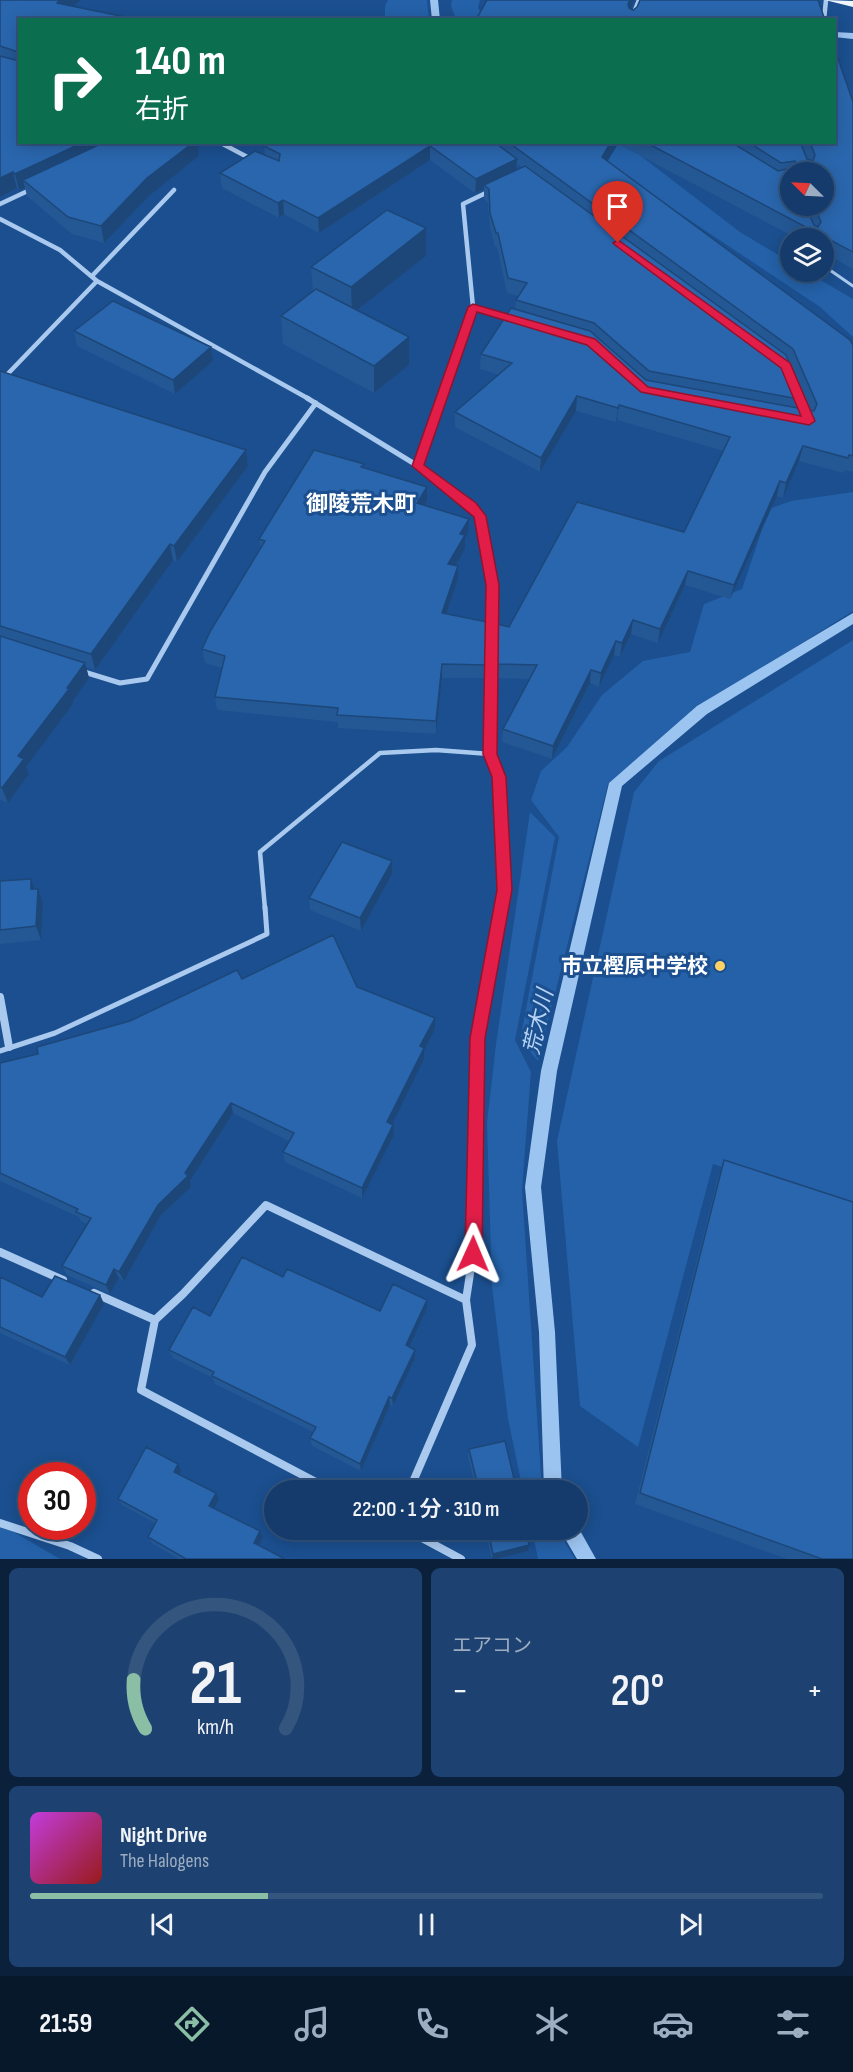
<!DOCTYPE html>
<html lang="ja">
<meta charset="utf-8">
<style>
:root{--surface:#143b6b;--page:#1d4271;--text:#f1f3f6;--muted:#9dadc1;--line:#33557e;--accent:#8abfa5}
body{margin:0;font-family:"Sofia Sans Condensed","Noto Sans JP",sans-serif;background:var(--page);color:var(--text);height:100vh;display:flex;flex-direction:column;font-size:22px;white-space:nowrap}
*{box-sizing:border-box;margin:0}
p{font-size:20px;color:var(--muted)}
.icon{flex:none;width:33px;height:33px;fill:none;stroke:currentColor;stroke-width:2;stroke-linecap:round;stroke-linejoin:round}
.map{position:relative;height:1559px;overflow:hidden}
.drawer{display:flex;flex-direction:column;gap:9px;padding:9px;background:#0b203b;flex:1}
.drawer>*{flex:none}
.hud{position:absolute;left:18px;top:18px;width:818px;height:126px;border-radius:0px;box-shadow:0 3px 15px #0003,0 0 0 2px var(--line);background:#0b6e4f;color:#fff;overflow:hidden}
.needle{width:39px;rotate:294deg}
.buttons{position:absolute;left:780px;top:162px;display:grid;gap:12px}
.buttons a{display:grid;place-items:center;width:54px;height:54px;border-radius:50%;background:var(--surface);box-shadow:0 3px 15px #0003,0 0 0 2px var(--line);font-size:30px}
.speed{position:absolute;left:18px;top:1462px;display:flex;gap:12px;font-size:30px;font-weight:700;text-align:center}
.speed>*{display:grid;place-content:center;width:78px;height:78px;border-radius:50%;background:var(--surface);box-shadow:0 3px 15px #0003,0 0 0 2px var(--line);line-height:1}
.speed .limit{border:9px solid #d22;background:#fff;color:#111}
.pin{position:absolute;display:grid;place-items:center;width:51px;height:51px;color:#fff;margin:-62px -26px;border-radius:50% 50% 50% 0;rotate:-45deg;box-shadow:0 0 6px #0007}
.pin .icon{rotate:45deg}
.me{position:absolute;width:66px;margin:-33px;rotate:1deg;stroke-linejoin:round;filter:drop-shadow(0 0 4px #0008)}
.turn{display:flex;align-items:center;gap:21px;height:126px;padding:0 18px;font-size:27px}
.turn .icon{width:78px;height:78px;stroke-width:2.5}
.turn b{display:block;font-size:42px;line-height:51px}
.big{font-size:45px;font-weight:600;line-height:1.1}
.drawer .tile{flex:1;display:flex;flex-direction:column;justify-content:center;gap:9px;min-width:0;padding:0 21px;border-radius:9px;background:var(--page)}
.drawer .dial{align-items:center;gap:0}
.dial svg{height:156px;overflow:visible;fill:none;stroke:var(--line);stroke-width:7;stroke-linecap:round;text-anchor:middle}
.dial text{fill:var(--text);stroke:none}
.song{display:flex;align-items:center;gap:18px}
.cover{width:72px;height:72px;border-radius:9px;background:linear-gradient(135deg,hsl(290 70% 55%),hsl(0 70% 35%))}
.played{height:6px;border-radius:3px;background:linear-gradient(90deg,var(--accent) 30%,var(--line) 30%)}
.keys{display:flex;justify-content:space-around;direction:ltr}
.heat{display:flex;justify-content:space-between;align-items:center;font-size:33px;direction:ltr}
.drawer .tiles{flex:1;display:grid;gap:9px;grid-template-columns:1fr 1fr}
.tile:last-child{grid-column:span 2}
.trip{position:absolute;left:264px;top:1480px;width:324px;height:60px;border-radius:30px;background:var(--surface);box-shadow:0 3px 15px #0003,0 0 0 2px var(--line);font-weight:600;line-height:60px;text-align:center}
.tabs{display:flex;height:96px;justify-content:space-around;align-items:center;background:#08182b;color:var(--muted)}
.tabs .icon{width:42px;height:42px}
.tabs .current{color:var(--accent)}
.tabs b{font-size:27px;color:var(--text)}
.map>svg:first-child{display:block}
</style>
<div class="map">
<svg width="853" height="1559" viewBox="0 0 853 1559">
<rect width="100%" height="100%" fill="#1b4f8f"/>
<!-- green -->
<path fill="#2461a8" d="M388,0H427L429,19H385V6Z
M452,0H480L478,7L483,19H456L451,6Z
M583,143H624L740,232L790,262V272H807L853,299V337L820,307L643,189Z
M853,492V611L687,715L608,784L538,1061L520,1040L559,837L531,800L541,771L567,747L602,695L643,661L690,652L704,604L742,589L769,509L791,501Z
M853,640V1209L713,1164L638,1447L580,1406L557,1141L634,792L659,761Z
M530,812L555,837L515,1040L531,1072L522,1190L542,1491H523L508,1419L492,1286L487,1123L496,1044Z
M0,1526L7,1528L60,1559H0Z
M532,1530H557L575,1559H538Z"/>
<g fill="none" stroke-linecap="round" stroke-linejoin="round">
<!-- stream -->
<path fill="#9cc4f0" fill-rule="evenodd" d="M430,0H438L440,20H432Z
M835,32L853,33V39L834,37Z
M853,613V624L707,714L622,786L557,1071L541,1187L555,1332L562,1491H544L539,1332L525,1187L541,1071L609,783L697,706Z
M578,1527L596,1559H577L560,1530H578Z"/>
<!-- service-far2 -->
<path stroke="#a9c9ee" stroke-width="3" d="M824,266L853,286"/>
<!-- service-far1 -->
<path stroke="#a9c9ee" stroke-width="4.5" d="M265,909L260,852L380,753L436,750L490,754"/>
<!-- service -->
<path stroke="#a9c9ee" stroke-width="5" d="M0,1051L55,1033L267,934L265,907"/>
<!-- minor-far2 -->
<path stroke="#a9c9ee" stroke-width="4.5" d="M631,20L639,0
M824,20L826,0
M219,142L253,160
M0,204L32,189
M0,219L60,250L97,281L309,399
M92,276L174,190
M473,307L512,319
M0,382L97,281
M441,399L473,307L463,204L490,191"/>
<!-- minor-far1 -->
<path stroke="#a9c9ee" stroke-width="5" d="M307,398L418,466L472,506L480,516L492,585L490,754L499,777L505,890L502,909
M418,466L442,398
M81,671L120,683L147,679L265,472L316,403"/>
<!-- minor -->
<path stroke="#a9c9ee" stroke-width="8" d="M0,997L9,1047
M0,1252L63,1280
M94,1293L155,1320
M333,1491L141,1390L155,1320L183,1294L266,1205L466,1300
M409,1491L472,1345L466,1300L473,1254L478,1038L502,907
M0,1523L70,1546L98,1559
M407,1530L461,1559"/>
<!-- primary -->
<path fill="#f0f6ff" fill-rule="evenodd" d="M825,0L853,1V7Z"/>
</g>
<!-- wall -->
<path fill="#245895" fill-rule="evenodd" d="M0,0H81L74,7L130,18V20H20V142L199,156L150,195L104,243L72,234L27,196L25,188L19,190L17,188L0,197Z
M853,102V269L824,253V238H796L618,144L607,161L853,345V472L845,470L844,473L799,461L783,498L777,496L730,599L685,585L658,643L631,634L620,657L614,655L599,687L590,683L552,759L502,742L503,729L530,679L496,678L497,624L509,627L684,532L724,451L617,420L616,422L576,411L540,472L455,427V412L499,375L480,369L481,354L515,309L516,300L519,296L507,293L497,247H495L490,228L488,203L484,199V189L475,193L430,160L319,233L284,214L279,218L222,188L220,173L265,156L264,146L270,142H834ZM517,164L522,167L516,170ZM790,172L824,206H790ZM790,364L810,410L802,409L804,400Z
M426,228V256L357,310L409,365L374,393L283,344L281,316L313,292L311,267Z
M74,331L211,347L213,361L175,394L77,346Z
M0,371L246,450L248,466L177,562L173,560L95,670L86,667L89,678L73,701V704L26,767L29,774L8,803L0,800Z
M364,468L427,501L425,505L468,533L465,539V549L455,565L458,566V579L446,613L487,665L486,678H442L436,734L338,728V722L217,710L215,697L222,668L205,663L202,649L261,548L259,539Z
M392,874L361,931L310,910L309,898Z
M0,881L35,889H38L43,903L41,940L0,944Z
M242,979L357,987L435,1018V1029L424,1051V1059L392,1124L393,1125L394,1135L362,1198L285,1162L283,1152L289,1141L233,1113L190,1181L191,1187L161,1215L124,1281L119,1278L110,1294L67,1275L62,1266L87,1224L81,1221L79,1217L0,1181V1063L38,1054L130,1021Z
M724,1160L853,1559H787L635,1504L718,1177Z
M0,1277L42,1297L100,1295L104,1304L70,1365L0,1333Z
M283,1277L380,1311L427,1300V1308L409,1347L415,1358L393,1406L390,1405L361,1471L312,1446L310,1438L313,1432L215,1384L213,1378L173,1358L169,1350L210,1316Z
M469,1449L517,1491H476L468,1456Z
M181,1471L180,1474L219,1499L215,1509L260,1531L263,1537L259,1545L285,1559H179L152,1543L148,1537L155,1523L122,1505L118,1499Z
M485,1530H526L529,1545L528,1551L497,1559H492Z"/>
<!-- shaded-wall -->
<path fill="#1d4779" d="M60,0H81L60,20L57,3Z
M630,0H634L627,18L628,4Z
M84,142H123L23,180L25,188L19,190L15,174Z
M194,142H198L199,156L150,195L104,243L101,226L147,178Z
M611,142H618V144L601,172L602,157Z
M430,146V160L319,233L318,218Z
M517,159L516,174L484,185V189L475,193L476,179Z
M13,172L17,188L0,197V178Z
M283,200L284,214L279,218L278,203Z
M426,228V256L352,314L351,287Z
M409,337V365L374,393V366Z
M211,347L213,361L175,394L173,380Z
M577,396L576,411L540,472L541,458Z
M619,405L617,420L616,422L618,408Z
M803,446L799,461L783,498L786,483Z
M246,450L248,466L177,562L174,546Z
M780,481L777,496L730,599L734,585Z
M427,487V501L418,517L417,503Z
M469,519L468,533L465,539V549L448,578V564L460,534Z
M170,544L173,560L95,670L91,654Z
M458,566V579L442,626V613Z
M688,571L685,585L658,643L660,629Z
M633,620L631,634L620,657L622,643Z
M616,641L614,655L599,687L601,673Z
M85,663L89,678L73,701V704L26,767L29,774L8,803L2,788L18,756Z
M442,664V678L436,734V721Z
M591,670L590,683L552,759L553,746Z
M392,861V874L361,931L360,918Z
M31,879L36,893L31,889Z
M38,889L43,903L41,940L36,926Z
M435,1018V1029L424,1051V1059L388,1133L387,1122L420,1046Z
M231,1103L233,1113L190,1181L191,1187L161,1215L124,1281L119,1272L158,1205L185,1173Z
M393,1125L394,1135L362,1198V1188Z
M114,1269L119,1278L110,1294L106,1285Z
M100,1295L104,1304L70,1365L65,1357Z
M427,1300V1308L406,1354V1345Z
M415,1350V1358L393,1406L392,1398Z
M389,1397L390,1405L361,1471L360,1464Z
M178,1464L181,1471L178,1479L174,1472Z
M216,1493L219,1499L213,1512L209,1506Z
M260,1531L263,1537L257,1549L254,1543Z
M529,1545L528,1551L497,1559H492L493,1554Z"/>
<!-- building -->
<path fill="#2a66ad" stroke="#1d4779" stroke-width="1.5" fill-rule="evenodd" d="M0,0H60L57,3L130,18L129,20H20V54L18,52L0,46Z
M487,0H630L628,4L629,8L633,10L637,7L640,0H818L825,20H476Z
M834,47L853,102V252L645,142H731L778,171L797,167L795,161L781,163L748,142H800L807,159L813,161L815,155L810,142H834ZM790,172H824V206H814L821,222L818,227L814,225L805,206H790Z
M0,56L15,60L20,57V142H84L15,174L13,172L0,178Z
M105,142H194L147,178L101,226L68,217L23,180Z
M270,142H494L517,159L476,179L430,146L318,218L283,200L278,203L220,173L255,151L279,161L280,154L264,146Z
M508,142H611L602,157L850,340L853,345V456L849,455L848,458L803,446L786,483L780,481L734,585L688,571L660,629L633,620L622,643L616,641L601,673L591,670L553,746L503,729L537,665L497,664V624L509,627L577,502L684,532L730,437L619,405L618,408L577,396L541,458L455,412L512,363L481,354L511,308L590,331L646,380L814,411L817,404L793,349Z
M525,166L786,355L804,400L649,371L594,323L516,300L527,283L508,278L498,233H496L490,213L489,189L484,185Z
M387,210L426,228L351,287L311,267Z
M316,289L409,337L374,366L281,316Z
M113,301L211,347L173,380L74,331Z
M0,371L246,450L174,546L170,544L91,654L0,626Z
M314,450L364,464L361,467L427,487L417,503L469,519L460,534L465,535L448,564L458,566L442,613L487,622V665L442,664L436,721L337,715L338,708L215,697L225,656L202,649L211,630L265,541L259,539Z
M0,636L85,663L67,688L69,689L18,756L24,759L2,788L0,787Z
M342,842L392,861L360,918L309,898Z
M31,879V889H38L36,926L0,930V881Z
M333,935L357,987L435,1018L420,1046L424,1048L387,1122L393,1125L362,1188L283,1152L294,1133L231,1103L185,1173L188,1176L158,1205L119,1272L114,1269L106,1285L62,1266L91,1218L76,1212L78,1209L0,1173V1063L38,1054L37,1047L130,1021L237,970L242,979Z
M724,1160L853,1202V1559H822L640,1493Z
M242,1257L283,1277L287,1269L380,1311L393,1284L427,1300L406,1345L415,1350L392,1398L389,1397L360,1464L310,1438L316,1427L212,1376L214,1372L169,1350L193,1307L210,1316Z
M55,1276L100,1295L65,1357L0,1327V1277L42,1297Z
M505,1441L517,1491H479L469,1449Z
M146,1447L178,1464L174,1472L216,1493L209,1506L260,1531L254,1543L285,1559H186L148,1537L157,1520L118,1499Z
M488,1530H526L529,1545L493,1554Z"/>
<!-- route -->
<path fill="#e11d48" stroke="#92132f" stroke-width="1.5" d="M618,240L790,363L815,421L809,425L641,392L587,345L477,312L424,465L476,503L486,516L499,585L497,754L506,777L512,890L485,1038L482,1254L479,1259L473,1262L467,1259L465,1254L470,1038L497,890L492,777L483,754L486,585L474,517L412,466L468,307L473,304L595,339L648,387L801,416L781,368L615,245L613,243Z"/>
<!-- markers -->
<circle fill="#ffd166" stroke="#1b4f8f" stroke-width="2" cx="720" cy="966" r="6"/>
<g text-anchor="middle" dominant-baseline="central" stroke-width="6" stroke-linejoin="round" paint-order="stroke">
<!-- poi labels -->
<g font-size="21" font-weight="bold" fill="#fff" stroke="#1b4f8f" text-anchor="end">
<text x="708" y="966">市立樫原中学校</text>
</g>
<!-- neighbourhood labels -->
<g font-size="22" font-weight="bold" fill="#fff" stroke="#1b4f8f">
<text x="361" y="504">御陵荒木町</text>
</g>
<!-- water labels -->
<g font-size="22" font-style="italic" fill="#b5d3f5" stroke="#1b4f8f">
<text transform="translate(539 1022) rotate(-77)">荒木川</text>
</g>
</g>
</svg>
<div class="buttons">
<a><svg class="needle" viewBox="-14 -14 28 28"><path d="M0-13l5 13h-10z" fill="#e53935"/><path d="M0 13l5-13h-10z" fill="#9dadc1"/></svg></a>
<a><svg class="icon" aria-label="layers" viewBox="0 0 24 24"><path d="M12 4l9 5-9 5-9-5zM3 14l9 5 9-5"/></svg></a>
</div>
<div class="speed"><div class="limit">30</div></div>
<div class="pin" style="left:618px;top:243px;background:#d93025"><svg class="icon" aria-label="arrive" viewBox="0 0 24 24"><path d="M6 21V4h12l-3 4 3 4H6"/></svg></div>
<svg class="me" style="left:473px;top:1254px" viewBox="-20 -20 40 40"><path d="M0-17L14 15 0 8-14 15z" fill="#e11d48" stroke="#fff" stroke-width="4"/></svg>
<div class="trip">22:00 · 1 分 · 310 m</div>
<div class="hud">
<div class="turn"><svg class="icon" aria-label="right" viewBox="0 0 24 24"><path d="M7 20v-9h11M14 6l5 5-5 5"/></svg><div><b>140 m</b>右折</div></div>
</div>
</div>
<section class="drawer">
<div class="tiles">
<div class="tile dial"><svg viewBox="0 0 100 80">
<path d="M14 69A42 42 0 1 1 86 69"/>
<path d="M14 69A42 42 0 0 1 8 44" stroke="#8abfa5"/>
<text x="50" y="56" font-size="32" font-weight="700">21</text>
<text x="50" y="72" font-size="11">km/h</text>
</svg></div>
<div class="tile"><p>エアコン</p>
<div class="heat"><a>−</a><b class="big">20°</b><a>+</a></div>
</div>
<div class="tile">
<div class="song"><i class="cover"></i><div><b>Night Drive</b><p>The Halogens</p></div></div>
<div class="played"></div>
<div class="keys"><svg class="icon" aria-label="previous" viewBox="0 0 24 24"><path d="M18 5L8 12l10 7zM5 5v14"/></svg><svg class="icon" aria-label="pause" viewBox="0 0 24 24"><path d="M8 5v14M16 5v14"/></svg><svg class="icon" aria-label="next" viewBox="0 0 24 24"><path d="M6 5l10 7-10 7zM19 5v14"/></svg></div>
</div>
</div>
</section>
<nav class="tabs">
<b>21:59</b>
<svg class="icon current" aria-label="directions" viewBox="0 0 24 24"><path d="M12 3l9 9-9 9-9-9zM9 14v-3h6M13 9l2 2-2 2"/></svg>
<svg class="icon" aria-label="music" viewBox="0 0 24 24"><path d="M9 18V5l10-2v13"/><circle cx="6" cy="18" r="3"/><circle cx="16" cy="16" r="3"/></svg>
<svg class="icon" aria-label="phone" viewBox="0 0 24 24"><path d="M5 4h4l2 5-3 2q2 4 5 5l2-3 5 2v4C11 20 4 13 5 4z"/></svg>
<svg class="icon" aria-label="climate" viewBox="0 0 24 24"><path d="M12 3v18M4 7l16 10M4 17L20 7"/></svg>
<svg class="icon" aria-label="car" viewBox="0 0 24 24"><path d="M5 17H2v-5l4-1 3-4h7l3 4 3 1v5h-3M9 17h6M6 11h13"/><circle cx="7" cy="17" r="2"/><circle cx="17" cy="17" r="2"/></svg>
<svg class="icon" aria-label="filters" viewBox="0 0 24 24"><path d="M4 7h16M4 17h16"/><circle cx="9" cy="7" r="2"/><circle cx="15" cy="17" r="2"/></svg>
</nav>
